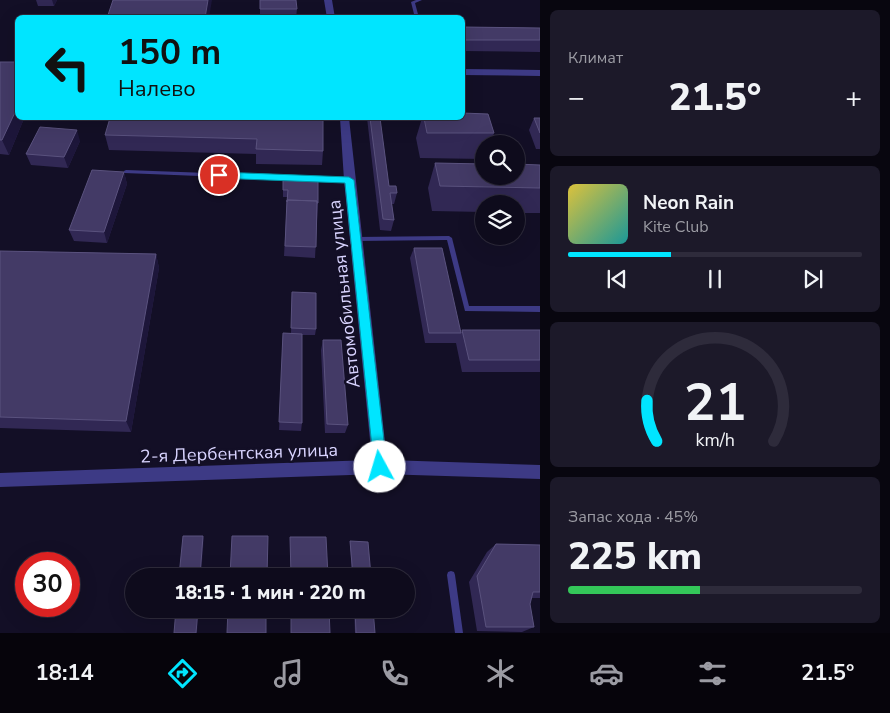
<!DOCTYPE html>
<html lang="ru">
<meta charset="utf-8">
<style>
:root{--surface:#0e0b1c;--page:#1c1929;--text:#f1f3f6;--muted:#9b9ba3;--line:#2e2b3b;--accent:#00e5ff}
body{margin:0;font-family:"Nunito Sans",sans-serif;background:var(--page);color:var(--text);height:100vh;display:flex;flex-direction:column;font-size:19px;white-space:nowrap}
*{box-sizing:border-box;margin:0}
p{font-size:16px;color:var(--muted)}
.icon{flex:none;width:28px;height:28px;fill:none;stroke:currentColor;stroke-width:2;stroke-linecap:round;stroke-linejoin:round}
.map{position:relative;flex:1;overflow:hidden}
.side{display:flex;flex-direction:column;gap:10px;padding:10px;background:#08060f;width:350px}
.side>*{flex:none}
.banner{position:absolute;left:15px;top:15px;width:450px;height:105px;border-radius:8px;box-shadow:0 5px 20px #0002,0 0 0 1px var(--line);background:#00e5ff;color:#111;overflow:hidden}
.fabs{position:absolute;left:475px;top:135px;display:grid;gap:10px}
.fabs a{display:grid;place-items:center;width:50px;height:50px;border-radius:50%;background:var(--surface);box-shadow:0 5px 20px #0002,0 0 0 1px var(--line);font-size:25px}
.speed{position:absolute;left:15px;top:552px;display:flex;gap:10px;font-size:25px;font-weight:700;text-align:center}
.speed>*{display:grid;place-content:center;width:65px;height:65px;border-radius:50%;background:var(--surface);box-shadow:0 5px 20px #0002,0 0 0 1px var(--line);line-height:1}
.speed .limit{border:8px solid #d22;background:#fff;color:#111}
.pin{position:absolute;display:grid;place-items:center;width:42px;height:42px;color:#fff;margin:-21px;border:2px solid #fff;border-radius:50%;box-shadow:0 1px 5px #0007}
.me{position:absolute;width:55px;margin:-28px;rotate:354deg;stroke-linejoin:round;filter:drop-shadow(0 0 4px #0008)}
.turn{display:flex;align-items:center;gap:18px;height:105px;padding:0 20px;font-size:22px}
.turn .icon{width:65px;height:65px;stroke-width:2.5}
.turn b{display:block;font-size:35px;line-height:42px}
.big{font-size:38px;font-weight:800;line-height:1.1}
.side .tile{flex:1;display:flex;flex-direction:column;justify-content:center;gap:8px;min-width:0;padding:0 18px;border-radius:8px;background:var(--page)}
.side .dial{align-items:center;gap:0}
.dial svg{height:130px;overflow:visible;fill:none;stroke:var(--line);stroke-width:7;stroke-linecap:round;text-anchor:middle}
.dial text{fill:var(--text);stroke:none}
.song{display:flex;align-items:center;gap:15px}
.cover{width:60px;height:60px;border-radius:8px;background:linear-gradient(135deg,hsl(50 70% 55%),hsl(180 70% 35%))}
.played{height:5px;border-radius:2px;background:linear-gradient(90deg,var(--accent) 35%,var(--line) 35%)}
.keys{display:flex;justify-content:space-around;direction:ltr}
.heat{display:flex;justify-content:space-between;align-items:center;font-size:28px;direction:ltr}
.charge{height:8px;border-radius:4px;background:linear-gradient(90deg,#34c759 45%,var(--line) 0)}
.trip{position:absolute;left:125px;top:568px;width:290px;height:50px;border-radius:25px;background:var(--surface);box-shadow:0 5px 20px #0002,0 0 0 1px var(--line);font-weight:800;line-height:50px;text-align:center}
.menu{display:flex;height:80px;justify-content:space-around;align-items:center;background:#06040b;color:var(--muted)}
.menu .icon{width:35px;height:35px}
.menu .selected{color:var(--accent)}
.menu b{font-size:22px;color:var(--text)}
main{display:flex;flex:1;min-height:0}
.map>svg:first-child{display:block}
</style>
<main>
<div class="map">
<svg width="540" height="633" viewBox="0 0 540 633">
<rect width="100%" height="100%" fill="#130f26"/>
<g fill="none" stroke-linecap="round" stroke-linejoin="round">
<!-- lane -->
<path fill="#3d3a85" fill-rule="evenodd" d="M416,0H422L415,3L419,18H415L411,2Z
M126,170L349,178L352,180L349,182L124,173V171Z
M449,236L452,238L469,306H540V312L465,311L447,240L356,241L353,239L356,237Z
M451,571L454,572L455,575L463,633H455L447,575L448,572Z"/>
<!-- street -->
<path fill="#3d3a85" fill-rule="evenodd" d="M324,0H332L335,18H327Z
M462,69L540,70V76L462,75Z
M340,118H349L387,460L540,465V479L380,474L0,487V473L372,460L344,180Z"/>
</g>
<!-- wall -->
<path fill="#312854" d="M36,0H57L54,6H38Z
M260,0L297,9L296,18H260Z
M462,27L540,28V52L462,51Z
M0,62H18V118H48L47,121H23L9,155L0,154Z
M323,118V151L322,165L256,164V154L109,150L105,135Z
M367,118H380L389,186L397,193L394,204H392L394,220L391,231L380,230Z
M422,118H462L494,133L490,144H484V159L420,158L416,138Z
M534,118H540V149H536L529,130Z
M80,141L68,168L31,165L26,154Z
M435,163L540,165V213H516V204H484V212L432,211L428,188Z
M124,172L127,184L107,243L74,241L69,230Z
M283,180L318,203L315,258L284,256L287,197H283Z
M414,248L461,333L462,330H540V372H462L456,343H425L410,258Z
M0,251L156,254L159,268L131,432L0,428Z
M292,292L316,329L315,335H302V423L301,431L279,430L283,333H291Z
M323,340L348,425L345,433H325L321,350Z
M350,541L371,576H352L350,543Z
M496,544L540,545V598H531L530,604L534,627L522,632L477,631L469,582L487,552Z
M354,609H373L375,633H355Z"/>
<!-- shaded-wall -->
<path fill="#1d163a" d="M52,0H57L54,6Z
M208,0H212L209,18H205Z
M17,106L18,118H22L23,121L9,155L2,140Z
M77,130L80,141L68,168L64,157Z
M124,172L127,184L107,243L104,232Z
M156,254L159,268L131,432L126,421Z
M203,536L204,538L201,576H200Z
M198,609H199L197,633H196Z"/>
<!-- building -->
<path fill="#433a66" stroke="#5a527e" d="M113,0H208L205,18H107Z
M260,0H296L297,9H260Z
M462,27L540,28V40H462Z
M0,62H18V106L2,140H0Z
M462,113L488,114L494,133H427L424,118H462Z
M110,118H323V151L256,149L257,139L105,135Z
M370,118H380L389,186H396L397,193H390L394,220L383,219Z
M534,118H540V133Z
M40,127L77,130L64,157L26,154Z
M435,163L484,164V176H516V164L540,165V188L440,186Z
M92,170L124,172L104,232L69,230Z
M283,180L318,181V203H317V201L287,200V202L288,190H283Z
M287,200L317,201L316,247L285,246Z
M414,248H442L461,333H429Z
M0,251L156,254L126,421L0,417Z
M292,292L316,293V329L291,328Z
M462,330H540V360H469Z
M283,333L302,334V423L279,422Z
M323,340H341L348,425L327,424Z
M183,536H203L200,576H179Z
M232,536H268L267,576H230Z
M290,537H326L328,576H291Z
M350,541L368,542L371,576H353Z
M496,544L540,545V592H533L530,604L534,627H486L477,576Z
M176,609H198L196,633H174Z
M228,609H266V633H227Z
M291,609H329L330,633H291Z
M355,609H373L375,633H356Z"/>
<!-- route -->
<path fill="#00e5ff" stroke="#0095a6" d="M219,172L349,177L354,180L387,467L385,472L380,474L376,472L374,467L345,183L215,178V173Z"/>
<g text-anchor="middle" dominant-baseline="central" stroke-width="5" stroke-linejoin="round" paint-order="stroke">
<!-- street labels -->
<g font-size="18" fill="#d9d4ff" stroke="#130f26">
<text transform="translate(344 294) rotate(-96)">Автомобильная улица</text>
<text transform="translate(239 453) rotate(-2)">2-я Дербентская улица</text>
</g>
</g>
</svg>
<div class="fabs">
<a><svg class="icon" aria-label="search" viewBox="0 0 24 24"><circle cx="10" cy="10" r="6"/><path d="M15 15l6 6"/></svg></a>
<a><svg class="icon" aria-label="layers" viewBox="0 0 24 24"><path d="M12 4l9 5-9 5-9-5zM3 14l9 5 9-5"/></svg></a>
</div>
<div class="speed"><div class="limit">30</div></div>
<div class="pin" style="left:219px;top:175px;background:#d93025"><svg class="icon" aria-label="arrive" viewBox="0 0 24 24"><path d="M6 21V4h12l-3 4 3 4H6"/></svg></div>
<svg class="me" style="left:380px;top:467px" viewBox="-20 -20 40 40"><circle r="19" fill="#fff"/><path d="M0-13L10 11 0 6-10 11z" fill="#00e5ff"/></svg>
<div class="trip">18:15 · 1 мин · 220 m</div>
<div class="banner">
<div class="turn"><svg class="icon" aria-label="left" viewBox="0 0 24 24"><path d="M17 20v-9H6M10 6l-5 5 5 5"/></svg><div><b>150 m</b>Налево</div></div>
</div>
</div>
<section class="side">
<div class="tile"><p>Климат</p>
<div class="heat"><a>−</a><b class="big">21.5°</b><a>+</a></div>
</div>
<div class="tile">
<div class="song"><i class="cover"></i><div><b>Neon Rain</b><p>Kite Club</p></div></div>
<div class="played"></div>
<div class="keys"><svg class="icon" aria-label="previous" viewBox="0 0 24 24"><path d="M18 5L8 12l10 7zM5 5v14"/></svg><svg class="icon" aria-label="pause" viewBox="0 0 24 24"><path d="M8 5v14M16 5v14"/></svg><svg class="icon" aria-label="next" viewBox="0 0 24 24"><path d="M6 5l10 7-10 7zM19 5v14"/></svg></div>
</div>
<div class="tile dial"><svg viewBox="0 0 100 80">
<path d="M14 69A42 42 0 1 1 86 69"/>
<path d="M14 69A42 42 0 0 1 8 44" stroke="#00e5ff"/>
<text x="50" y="56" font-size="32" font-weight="700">21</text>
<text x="50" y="72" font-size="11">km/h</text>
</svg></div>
<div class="tile"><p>Запас хода · 45%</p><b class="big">225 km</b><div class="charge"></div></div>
</section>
</main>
<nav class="menu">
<b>18:14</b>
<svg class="icon selected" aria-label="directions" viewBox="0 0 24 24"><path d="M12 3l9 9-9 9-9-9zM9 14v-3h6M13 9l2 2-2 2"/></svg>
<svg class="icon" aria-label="music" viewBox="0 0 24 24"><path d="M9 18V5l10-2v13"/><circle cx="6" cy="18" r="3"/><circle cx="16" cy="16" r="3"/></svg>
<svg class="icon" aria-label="phone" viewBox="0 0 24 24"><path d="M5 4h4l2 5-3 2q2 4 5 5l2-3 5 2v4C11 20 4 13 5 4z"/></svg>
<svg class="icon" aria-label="climate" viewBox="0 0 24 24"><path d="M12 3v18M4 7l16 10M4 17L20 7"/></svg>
<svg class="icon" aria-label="car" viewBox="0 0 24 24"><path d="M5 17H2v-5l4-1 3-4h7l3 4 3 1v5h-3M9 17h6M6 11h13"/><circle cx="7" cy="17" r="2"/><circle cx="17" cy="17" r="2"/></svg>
<svg class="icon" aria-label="filters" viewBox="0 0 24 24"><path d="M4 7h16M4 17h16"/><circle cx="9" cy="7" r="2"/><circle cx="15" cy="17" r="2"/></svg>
<b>21.5°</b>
</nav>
